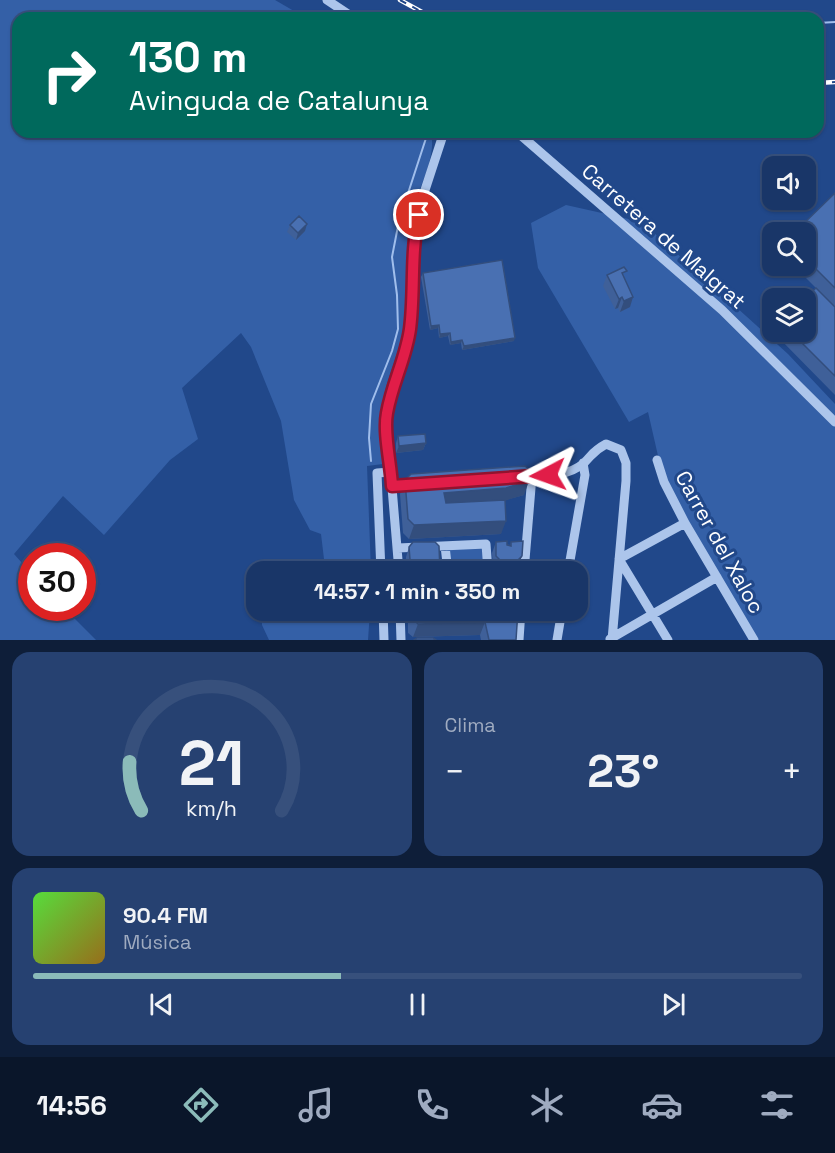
<!DOCTYPE html>
<html lang="es">
<meta charset="utf-8">
<style>
:root{--surface:#193668;--page:#264171;--text:#f1f3f6;--muted:#9fabc0;--line:#37507c;--accent:#8bbbb9}
body{margin:0;font-family:"Space Grotesk",sans-serif;background:var(--page);color:var(--text);height:100vh;display:flex;flex-direction:column;font-size:22px;white-space:nowrap}
*{box-sizing:border-box;margin:0}
p{font-size:20px;color:var(--muted)}
.icon{flex:none;width:33px;height:33px;fill:none;stroke:currentColor;stroke-width:2;stroke-linecap:round;stroke-linejoin:round}
.map{position:relative;height:640px;overflow:hidden}
.drawer{display:flex;flex-direction:column;gap:12px;padding:12px;background:#0e1e39;flex:1}
.drawer>*{flex:none}
.top-card{position:absolute;left:12px;top:12px;width:812px;height:126px;border-radius:18px;box-shadow:0 2px 4px #0004,0 0 0 2px var(--line);background:#00695c;color:#fff;overflow:hidden}
.controls{position:absolute;left:762px;top:156px;display:grid;gap:12px}
.controls a{display:grid;place-items:center;width:54px;height:54px;border-radius:12px;background:var(--surface);box-shadow:0 2px 4px #0004,0 0 0 2px var(--line);font-size:30px}
.speed{position:absolute;left:18px;top:543px;display:flex;gap:12px;font-size:30px;font-weight:700;text-align:center}
.speed>*{display:grid;place-content:center;width:78px;height:78px;border-radius:50%;background:var(--surface);box-shadow:0 2px 4px #0004,0 0 0 2px var(--line);line-height:1}
.speed .limit{border:9px solid #d22;background:#fff;color:#111}
.pin{position:absolute;display:grid;place-items:center;width:51px;height:51px;color:#fff;margin:-26px;border:3px solid #fff;border-radius:50%;box-shadow:0 2px 6px #0007}
.me{position:absolute;width:66px;margin:-33px;rotate:266deg;stroke-linejoin:round;filter:drop-shadow(0 0 4px #0008)}
.turn{display:flex;align-items:center;gap:21px;height:126px;padding:0 18px;font-size:27px}
.turn .icon{width:78px;height:78px;stroke-width:2.5}
.turn b{display:block;font-size:42px;line-height:51px}
.big{font-size:45px;font-weight:700;line-height:1.1}
.drawer .card{flex:1;display:flex;flex-direction:column;justify-content:center;gap:9px;min-width:0;padding:0 21px;border-radius:18px;background:var(--page)}
.drawer .dial{align-items:center;gap:0}
.dial svg{height:156px;overflow:visible;fill:none;stroke:var(--line);stroke-width:7;stroke-linecap:round;text-anchor:middle}
.dial text{fill:var(--text);stroke:none}
.song{display:flex;align-items:center;gap:18px}
.cover{width:72px;height:72px;border-radius:9px;background:linear-gradient(135deg,hsl(110 70% 55%),hsl(40 70% 35%))}
.played{height:6px;border-radius:3px;background:linear-gradient(90deg,var(--accent) 40%,var(--line) 40%)}
.keys{display:flex;justify-content:space-around;direction:ltr}
.heat{display:flex;justify-content:space-between;align-items:center;font-size:33px;direction:ltr}
.drawer .tiles{flex:1;display:grid;gap:12px;grid-template-columns:1fr 1fr}
.card:last-child{grid-column:span 2}
.trip{position:absolute;left:246px;top:561px;width:342px;height:60px;border-radius:18px;background:var(--surface);box-shadow:0 2px 4px #0004,0 0 0 2px var(--line);font-weight:700;line-height:60px;text-align:center}
.tab-bar{display:flex;height:96px;justify-content:space-around;align-items:center;background:#0a162a;color:var(--muted)}
.tab-bar .icon{width:42px;height:42px}
.tab-bar .selected{color:var(--accent)}
.tab-bar b{font-size:27px;color:var(--text)}
.map>svg:first-child{display:block}
</style>
<div class="map">
<svg width="835" height="640" viewBox="0 0 835 640">
<rect width="100%" height="100%" fill="#21488a"/>
<!-- green -->
<path fill="#3460a7" d="M0,0H275L306,18H18V132H431C437,160 417,188 412,216C404,252 409,289 404,325C400,350 391,368 385,391C379,415 380,440 383,464L367,466L371,571H309L324,559L321,534L310,530L294,500L281,421L251,347L241,333L182,388L198,439L170,460L104,535L63,496L14,554L31,573L32,608H64L96,640H0Z
M566,205L642,222L788,354L835,404V640H754L664,482L648,412L629,422L538,268L531,223Z
M445,546L486,547L488,571H448Z
M262,611H370L368,640H269L262,625Z"/>
<g fill="none" stroke-linecap="round" stroke-linejoin="round">
<!-- stream -->
<path stroke="#a0beec" stroke-width="2" d="M818,23L835,22
M371,461L369,438L371,404L392,351L398,329L397,295L392,257L399,221L428,132"/>
<!-- minor -->
<path stroke="#acc5eb" stroke-width="9" d="M327,0L354,18
M517,132L722,310L835,422
M657,460L664,482L685,523L754,640
M518,477C539,476 567,478 584,463C593,454 593,451 606,444L621,450L626,463V481L612,640
M445,546L448,572
M398,548L486,544L488,572
M381,572L377,473L391,472
M399,572L386,415L403,361L409,331L413,302V237L424,193L444,132
M524,572L532,476
M568,572L585,475L583,463
M383,610L384,640
M400,610L401,640
M610,639L717,577
M519,640L521,610
M557,640L562,610
M668,640L619,559L685,523"/>
<!-- rail casing -->
<g stroke="#fff" stroke-width="4.5">
<path id="rail" d="M400,0L433,18
M818,83L835,82"/>
</g>
<!-- rail -->
<use href="#rail" stroke="#21488a" stroke-width="2" stroke-dasharray="7" stroke-linecap="butt"/>
</g>
<!-- wall -->
<path fill="#3f6099" d="M835,193V307L794,266H806V232Z
M290,225L305,231L296,240L287,232Z
M423,273L514,341L462,350L461,343L450,345L448,336L439,338L438,328L430,330L421,277Z
M607,275L624,278L630,307L620,312L618,308L615,309L603,286Z
M835,307V395L776,335L778,332H806Z
M398,436L426,443L423,450L396,453V443Z
M405,480L524,495L505,500L501,534L409,539L403,533L400,494Z
M496,542L510,545L511,542L522,556L518,566L514,570L497,571L493,567L492,553Z
M409,547L440,572H406V557Z
M408,610H518L516,640H481L480,635L413,637L408,633Z"/>
<!-- shaded-wall -->
<path fill="#334e7d" d="M307,224L305,231L296,240L298,233Z
M622,297L618,308L615,309L619,299Z
M633,297L630,307L620,312L624,301Z
M439,325L438,328L430,330L431,326Z
M450,333L448,336L439,338L440,334Z
M515,338L514,341L462,350L464,346Z
M462,340L461,343L450,345L451,342Z
M426,443L423,450L396,453L399,446Z
M529,481L524,495L501,502L439,507L444,493Z
M506,521L501,534L409,539L414,525Z
M522,556L518,566L514,570L497,571L501,561Z
M485,622L480,635L413,637L418,624Z"/>
<!-- building -->
<path fill="#4970b2" stroke="#334e7d" stroke-width="1.5" d="M835,193V288L806,259V232H795Z
M299,216L307,224L298,233L290,225Z
M502,260L515,338L464,346L462,340L451,342L450,333L440,334L439,325L431,326L423,273Z
M624,267L627,271L622,273L633,297L624,301L622,297L619,299L607,275Z
M816,288L835,307V376L791,332H806L805,298Z
M425,434L426,443L399,446L398,436Z
M525,466L530,470L529,481L506,488L444,493L446,503L505,500L506,521L414,525L408,519L405,480L411,474Z
M507,541V545L511,546V542L523,541L522,556L518,560L501,561L496,556V542Z
M413,542H435L439,546L440,572H434V569L411,572L409,547Z
M434,569V572H412V571Z
M413,610H518L516,640H489L485,622L418,624L413,619Z
M417,638H433L436,640H414Z"/>
<g fill="none" stroke-linecap="round" stroke-linejoin="round">
<!-- route casing -->
<g stroke="#92132f" stroke-width="15">
<path id="route" d="M419,215C410,253 415,291 410,329C406,358 392,384 387,413C383,433 391,464 392,486L548,475"/>
</g>
<!-- route -->
<use href="#route" stroke="#e11d48" stroke-width="10"/>
</g>
<g text-anchor="middle" dominant-baseline="central" stroke-width="6" stroke-linejoin="round" paint-order="stroke">
<!-- street labels -->
<g font-size="21" fill="#fff" stroke="#21488a">
<text transform="translate(664 236) rotate(41)">Carretera de Malgrat</text>
<text transform="translate(720 542) rotate(61)">Carrer del Xaloc</text>
</g>
</g>
</svg>
<div class="controls">
<a><svg class="icon" aria-label="sound" viewBox="0 0 24 24"><path d="M4 9h4l5-4v14l-5-4H4zM17 9q2 3 0 6"/></svg></a>
<a><svg class="icon" aria-label="search" viewBox="0 0 24 24"><circle cx="10" cy="10" r="6"/><path d="M15 15l6 6"/></svg></a>
<a><svg class="icon" aria-label="layers" viewBox="0 0 24 24"><path d="M12 4l9 5-9 5-9-5zM3 14l9 5 9-5"/></svg></a>
</div>
<div class="speed"><div class="limit">30</div></div>
<div class="pin" style="left:419px;top:215px;background:#d93025"><svg class="icon" aria-label="arrive" viewBox="0 0 24 24"><path d="M6 21V4h12l-3 4 3 4H6"/></svg></div>
<svg class="me" style="left:548px;top:475px" viewBox="-20 -20 40 40"><path d="M0-17L14 15 0 8-14 15z" fill="#e11d48" stroke="#fff" stroke-width="4"/></svg>
<div class="trip">14:57 · 1 min · 350 m</div>
<div class="top-card">
<div class="turn"><svg class="icon" aria-label="right" viewBox="0 0 24 24"><path d="M7 20v-9h11M14 6l5 5-5 5"/></svg><div><b>130 m</b>Avinguda de Catalunya</div></div>
</div>
</div>
<section class="drawer">
<div class="tiles">
<div class="card dial"><svg viewBox="0 0 100 80">
<path d="M14 69A42 42 0 1 1 86 69"/>
<path d="M14 69A42 42 0 0 1 8 44" stroke="#8bbbb9"/>
<text x="50" y="56" font-size="32" font-weight="700">21</text>
<text x="50" y="72" font-size="11">km/h</text>
</svg></div>
<div class="card"><p>Clima</p>
<div class="heat"><a>−</a><b class="big">23°</b><a>+</a></div>
</div>
<div class="card">
<div class="song"><i class="cover"></i><div><b>90.4 FM</b><p>Música</p></div></div>
<div class="played"></div>
<div class="keys"><svg class="icon" aria-label="previous" viewBox="0 0 24 24"><path d="M18 5L8 12l10 7zM5 5v14"/></svg><svg class="icon" aria-label="pause" viewBox="0 0 24 24"><path d="M8 5v14M16 5v14"/></svg><svg class="icon" aria-label="next" viewBox="0 0 24 24"><path d="M6 5l10 7-10 7zM19 5v14"/></svg></div>
</div>
</div>
</section>
<nav class="tab-bar">
<b>14:56</b>
<svg class="icon selected" aria-label="directions" viewBox="0 0 24 24"><path d="M12 3l9 9-9 9-9-9zM9 14v-3h6M13 9l2 2-2 2"/></svg>
<svg class="icon" aria-label="music" viewBox="0 0 24 24"><path d="M9 18V5l10-2v13"/><circle cx="6" cy="18" r="3"/><circle cx="16" cy="16" r="3"/></svg>
<svg class="icon" aria-label="phone" viewBox="0 0 24 24"><path d="M5 4h4l2 5-3 2q2 4 5 5l2-3 5 2v4C11 20 4 13 5 4z"/></svg>
<svg class="icon" aria-label="climate" viewBox="0 0 24 24"><path d="M12 3v18M4 7l16 10M4 17L20 7"/></svg>
<svg class="icon" aria-label="car" viewBox="0 0 24 24"><path d="M5 17H2v-5l4-1 3-4h7l3 4 3 1v5h-3M9 17h6M6 11h13"/><circle cx="7" cy="17" r="2"/><circle cx="17" cy="17" r="2"/></svg>
<svg class="icon" aria-label="filters" viewBox="0 0 24 24"><path d="M4 7h16M4 17h16"/><circle cx="9" cy="7" r="2"/><circle cx="15" cy="17" r="2"/></svg>
</nav>
